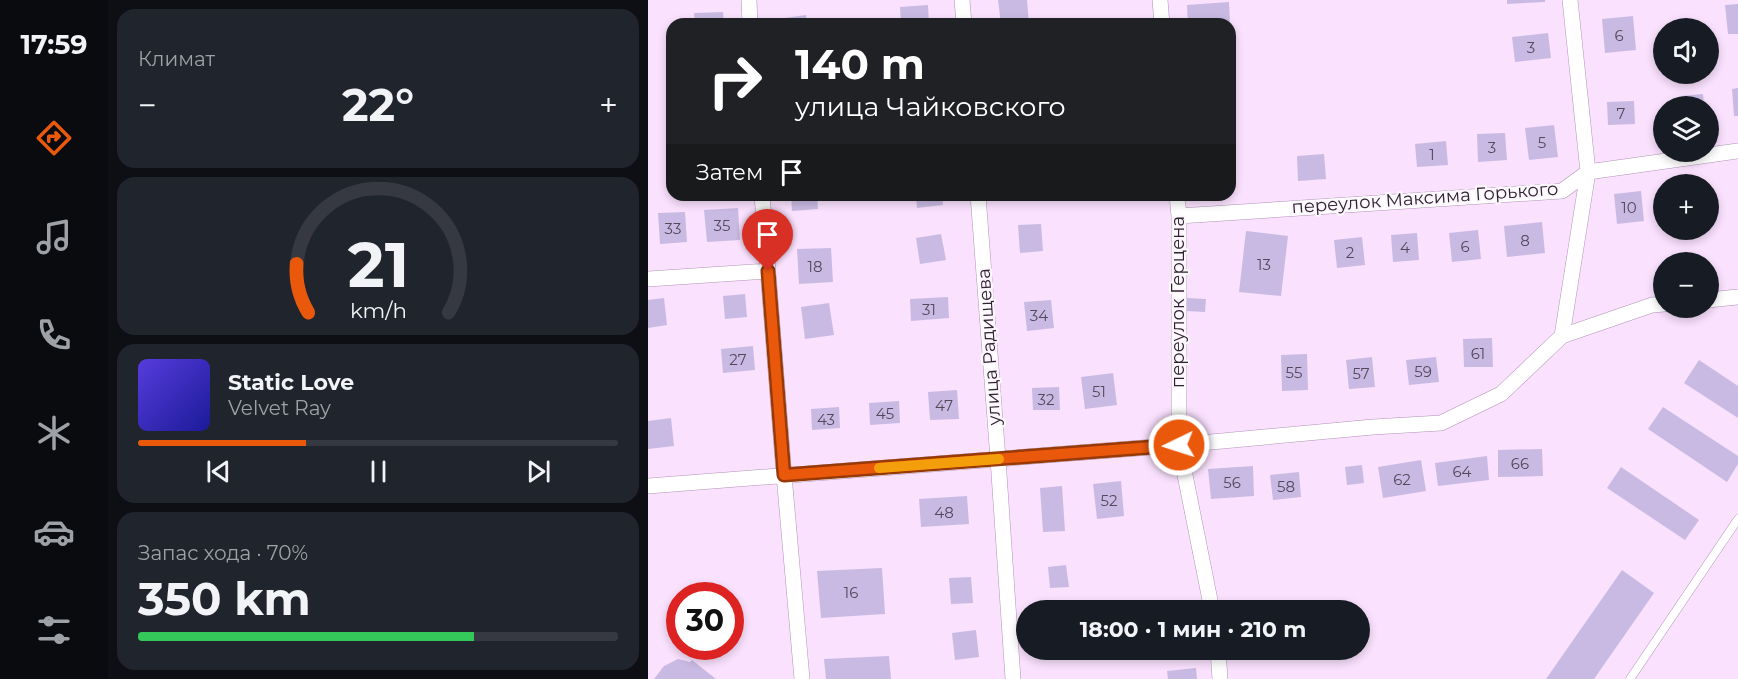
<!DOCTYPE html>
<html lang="ru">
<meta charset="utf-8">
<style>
:root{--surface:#171b24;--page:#20242c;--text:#f1f3f6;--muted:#9ea1a6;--line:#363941;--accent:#ea580c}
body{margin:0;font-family:Montserrat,sans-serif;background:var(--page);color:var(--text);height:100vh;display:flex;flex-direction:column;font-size:22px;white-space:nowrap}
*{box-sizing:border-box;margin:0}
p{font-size:20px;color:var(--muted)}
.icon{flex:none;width:33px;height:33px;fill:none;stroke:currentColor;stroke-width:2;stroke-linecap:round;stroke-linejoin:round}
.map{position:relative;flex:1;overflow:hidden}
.panel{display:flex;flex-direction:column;gap:9px;padding:9px;background:#0d0f14;width:540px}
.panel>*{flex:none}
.banner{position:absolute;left:18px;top:18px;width:570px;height:183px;border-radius:18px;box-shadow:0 3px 9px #0003;background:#202124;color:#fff;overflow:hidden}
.tools{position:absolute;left:1005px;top:18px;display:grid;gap:12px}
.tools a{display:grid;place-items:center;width:66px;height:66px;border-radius:50%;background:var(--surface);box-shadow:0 3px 9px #0003;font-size:30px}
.speed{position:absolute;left:18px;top:582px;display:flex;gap:12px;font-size:30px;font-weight:700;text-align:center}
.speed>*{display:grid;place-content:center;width:78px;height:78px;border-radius:50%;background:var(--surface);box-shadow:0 3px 9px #0003;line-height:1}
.speed .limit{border:9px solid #d22;background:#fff;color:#111}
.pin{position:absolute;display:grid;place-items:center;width:51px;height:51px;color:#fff;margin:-62px -26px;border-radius:50% 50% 50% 0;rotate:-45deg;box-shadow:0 0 6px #0007}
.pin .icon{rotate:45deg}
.me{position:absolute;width:66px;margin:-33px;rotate:266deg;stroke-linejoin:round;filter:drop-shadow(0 0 4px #0008)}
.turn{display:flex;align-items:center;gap:21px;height:126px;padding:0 30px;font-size:27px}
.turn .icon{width:78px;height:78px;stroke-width:2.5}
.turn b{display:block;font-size:42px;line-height:51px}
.then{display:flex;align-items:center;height:57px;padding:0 30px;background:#0003;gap:12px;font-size:22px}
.big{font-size:45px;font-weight:700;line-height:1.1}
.panel .tile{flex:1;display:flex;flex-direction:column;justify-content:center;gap:9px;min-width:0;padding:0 21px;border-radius:18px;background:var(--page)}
.panel .dial{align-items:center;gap:0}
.dial svg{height:156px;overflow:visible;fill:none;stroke:var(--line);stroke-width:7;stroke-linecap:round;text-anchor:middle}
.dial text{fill:var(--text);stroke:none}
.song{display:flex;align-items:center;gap:18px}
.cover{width:72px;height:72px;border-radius:9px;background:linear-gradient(135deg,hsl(250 70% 55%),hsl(240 70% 35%))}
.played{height:6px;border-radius:3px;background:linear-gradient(90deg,var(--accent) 35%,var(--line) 35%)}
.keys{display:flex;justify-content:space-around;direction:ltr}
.heat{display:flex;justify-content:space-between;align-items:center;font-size:33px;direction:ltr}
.charge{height:9px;border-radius:4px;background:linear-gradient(90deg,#34c759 70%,var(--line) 0)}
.trip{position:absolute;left:368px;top:600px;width:354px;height:60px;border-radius:30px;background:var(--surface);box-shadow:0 3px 9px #0003;font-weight:700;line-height:60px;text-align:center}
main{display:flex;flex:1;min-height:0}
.tabs{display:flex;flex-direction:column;width:108px;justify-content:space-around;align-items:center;background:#090b0e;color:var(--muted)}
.tabs .icon{width:42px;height:42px}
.tabs .active{color:var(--accent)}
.tabs b{font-size:27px;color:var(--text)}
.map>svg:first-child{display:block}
</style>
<main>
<nav class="tabs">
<b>17:59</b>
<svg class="icon active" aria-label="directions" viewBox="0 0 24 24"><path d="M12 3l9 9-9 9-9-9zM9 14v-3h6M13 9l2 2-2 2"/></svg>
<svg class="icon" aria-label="music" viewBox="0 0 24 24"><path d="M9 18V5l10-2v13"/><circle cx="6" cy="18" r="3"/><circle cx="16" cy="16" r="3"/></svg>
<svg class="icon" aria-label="phone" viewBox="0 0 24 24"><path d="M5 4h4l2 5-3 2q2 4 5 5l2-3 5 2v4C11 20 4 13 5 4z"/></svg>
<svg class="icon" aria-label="climate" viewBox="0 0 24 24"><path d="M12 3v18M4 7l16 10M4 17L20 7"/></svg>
<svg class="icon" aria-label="car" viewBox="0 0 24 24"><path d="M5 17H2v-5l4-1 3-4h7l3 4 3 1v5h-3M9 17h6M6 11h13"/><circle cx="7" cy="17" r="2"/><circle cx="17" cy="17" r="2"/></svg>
<svg class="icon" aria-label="filters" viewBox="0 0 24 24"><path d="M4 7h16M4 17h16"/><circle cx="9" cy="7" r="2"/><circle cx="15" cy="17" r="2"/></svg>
</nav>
<section class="panel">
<div class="tile"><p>Климат</p>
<div class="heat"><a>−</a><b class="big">22°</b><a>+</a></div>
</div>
<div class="tile dial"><svg viewBox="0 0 100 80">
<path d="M14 69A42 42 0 1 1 86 69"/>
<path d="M14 69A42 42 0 0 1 8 44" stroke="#ea580c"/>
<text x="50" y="56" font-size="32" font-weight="700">21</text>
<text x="50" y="72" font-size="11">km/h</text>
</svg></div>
<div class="tile">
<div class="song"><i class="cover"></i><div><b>Static Love</b><p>Velvet Ray</p></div></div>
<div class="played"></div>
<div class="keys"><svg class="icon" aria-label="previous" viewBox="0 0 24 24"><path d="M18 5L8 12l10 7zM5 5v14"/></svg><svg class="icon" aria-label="pause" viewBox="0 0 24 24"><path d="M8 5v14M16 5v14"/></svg><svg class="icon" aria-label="next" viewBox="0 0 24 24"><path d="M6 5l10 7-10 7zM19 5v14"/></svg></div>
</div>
<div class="tile"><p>Запас хода · 70%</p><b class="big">350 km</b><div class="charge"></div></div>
</section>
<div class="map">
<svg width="1090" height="679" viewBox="0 0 1090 679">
<rect width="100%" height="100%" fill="#fae1fe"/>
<!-- building -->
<path fill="#c9bae3" d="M350,0H379L381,24H353Z
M859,0H897V2L859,4Z
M581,2L582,24H540L539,5Z
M1090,4V34H1080L1077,5Z
M280,5L281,24H253L252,7Z
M75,12L76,24H47L46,13Z
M158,15L159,24H130L129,19Z
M985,16L988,50L957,53L954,19Z
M900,33L903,58L867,62L864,37Z
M1090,88V116H1086L1084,89Z
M1055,94L1056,106H1034L1033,96Z
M986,101L987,124L960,125L959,102Z
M906,125L910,157L881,160L877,128Z
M857,133L859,160L830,162L829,134Z
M798,141L800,165L769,167L767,144Z
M676,154L678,179L650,181L649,156Z
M993,191L996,221L969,224L966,194Z
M143,195H169L170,209L144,211Z
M268,195H294L295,205L269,208Z
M90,208L92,240L59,242L56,210Z
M37,212L39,242L12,244L10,213Z
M894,222L897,253L859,257L856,226Z
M393,224L395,251L372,253L370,225Z
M830,230L833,259L804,262L801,233Z
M598,231L640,236L633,296L591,292Z
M769,233L771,260L745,262L743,235Z
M293,234L298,260L272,264L268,238Z
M714,237L717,265L689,268L686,240Z
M183,248L185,282L151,284L149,249Z
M97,294L99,317L77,319L75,296Z
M300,297L301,318L263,321L262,299Z
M16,298L19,325L0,328V300Z
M539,298L558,299L557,312L538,311Z
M403,300L406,328L379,331L376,302Z
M181,303L186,335L157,339L153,307Z
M844,338L845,367H816L815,339Z
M105,346L107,370L75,373L73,349Z
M659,354L660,390L634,391L633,355Z
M724,357L727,387L701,389L698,360Z
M788,357L791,382L761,385L758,360Z
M1051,360L1090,386V418L1036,383Z
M465,373L469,405L437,409L433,377Z
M411,387L412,410H385L384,388Z
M309,390L311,419L282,420L280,392Z
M251,401L252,423L222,425L221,403Z
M191,407L192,428L164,430L163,409Z
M1015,407L1090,456V464L1079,482L1000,429Z
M23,418L26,446L0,449V421Z
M894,449L895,476L850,477V450Z
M839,456L841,480L790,486L787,463Z
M773,460L778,491L735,498L730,467Z
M714,465L716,483L699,485L697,467Z
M605,466L606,496L563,499L560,469Z
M973,467L1051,520L1037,540L959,488Z
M651,472L653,497L625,500L622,475Z
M473,481L476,516L449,519L445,484Z
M414,486L417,531L395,532L392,488Z
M319,496L321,524L273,527L271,499Z
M418,565L421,587L402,588L400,567Z
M234,568L237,614L173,618L169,571Z
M974,570L1006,593L946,679H898Z
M323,577L325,603L303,604L301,578Z
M328,630L331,657L307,660L304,633Z
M405,650H431V657L406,660Z
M241,656L243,679H178L176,659Z
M30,659L42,662L44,660L68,679H6L16,666Z
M548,668L549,679H520L519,671Z"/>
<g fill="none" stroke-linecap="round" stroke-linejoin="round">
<!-- lane casing -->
<g stroke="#b093b5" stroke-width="9">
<path id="lane" d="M982,679L1090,519"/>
</g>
<!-- street casing -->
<g stroke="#b093b5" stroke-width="16">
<path id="street" d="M101,0L102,24
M314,0L316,24
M512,0L514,24
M114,195L136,475L154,679
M330,195L350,459L365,679
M529,195L531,216V445L564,610
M531,216L914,191L940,172L1090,151
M0,279L120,271
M1060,300L1090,297
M914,336L940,172L922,0
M0,486L531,445L725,427L793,423L853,394L914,336L1004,305L1016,304
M570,650L572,679"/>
</g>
<!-- lane -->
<use href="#lane" stroke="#fff" stroke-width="8"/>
<!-- street -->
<use href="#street" stroke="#fff" stroke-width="15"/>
</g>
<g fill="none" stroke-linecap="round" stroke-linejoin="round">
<!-- route casing -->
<g stroke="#983908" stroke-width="15">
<path id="route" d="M120,271L136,475L531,445"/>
</g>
<!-- route -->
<use href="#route" stroke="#ea580c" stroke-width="10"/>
<!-- slow -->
<path stroke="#f59e0b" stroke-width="10" d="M231,468L351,459"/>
</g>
<g text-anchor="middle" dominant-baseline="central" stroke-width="4.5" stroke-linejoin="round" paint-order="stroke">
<!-- number labels -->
<g font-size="15" fill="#55485c">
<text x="971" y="35">6</text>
<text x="883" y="47">3</text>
<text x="973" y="113">7</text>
<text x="894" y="142">5</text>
<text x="844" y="147">3</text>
<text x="784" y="154">1</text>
<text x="981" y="207">10</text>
<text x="74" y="225">35</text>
<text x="25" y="228">33</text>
<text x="877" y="240">8</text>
<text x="817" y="246">6</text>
<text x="757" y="247">4</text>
<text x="702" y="252">2</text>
<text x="616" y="264">13</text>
<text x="167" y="266">18</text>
<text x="281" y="309">31</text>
<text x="391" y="315">34</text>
<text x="830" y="353">61</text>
<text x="90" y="359">27</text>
<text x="775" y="371">59</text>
<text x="646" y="372">55</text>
<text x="713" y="373">57</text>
<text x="451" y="391">51</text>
<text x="398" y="399">32</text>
<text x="296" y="405">47</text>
<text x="237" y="413">45</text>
<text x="178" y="419">43</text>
<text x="872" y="463">66</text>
<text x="814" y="471">64</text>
<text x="754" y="479">62</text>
<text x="584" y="482">56</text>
<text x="638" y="486">58</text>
<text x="461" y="500">52</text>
<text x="296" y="512">48</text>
<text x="203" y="592">16</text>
</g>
<!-- street labels -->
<g font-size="18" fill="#2e222f" stroke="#fcf6fd">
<text transform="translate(777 198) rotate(-4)">переулок Максима Горького</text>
<text transform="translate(530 302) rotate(-90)">переулок Герцена</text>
<text transform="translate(341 347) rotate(-94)">улица Радищева</text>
</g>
</g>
</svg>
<div class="tools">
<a><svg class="icon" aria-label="sound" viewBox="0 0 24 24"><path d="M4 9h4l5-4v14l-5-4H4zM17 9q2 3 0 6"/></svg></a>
<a><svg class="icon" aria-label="layers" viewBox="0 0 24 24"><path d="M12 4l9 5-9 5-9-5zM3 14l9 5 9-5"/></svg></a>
<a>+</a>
<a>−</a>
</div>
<div class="speed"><div class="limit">30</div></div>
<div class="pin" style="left:120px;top:271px;background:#d93025"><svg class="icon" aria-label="arrive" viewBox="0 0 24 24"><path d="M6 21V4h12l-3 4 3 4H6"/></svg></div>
<svg class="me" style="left:531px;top:445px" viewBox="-20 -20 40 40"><circle r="17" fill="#ea580c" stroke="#fff" stroke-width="3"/><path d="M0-11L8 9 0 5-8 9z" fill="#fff"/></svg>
<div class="trip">18:00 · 1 мин · 210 m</div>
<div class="banner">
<div class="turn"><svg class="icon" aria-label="right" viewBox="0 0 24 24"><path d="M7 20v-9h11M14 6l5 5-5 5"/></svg><div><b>140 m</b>улица Чайковского</div></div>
<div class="then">Затем<svg class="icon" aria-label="arrive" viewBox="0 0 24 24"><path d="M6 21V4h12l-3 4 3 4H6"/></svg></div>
</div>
</div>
</main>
